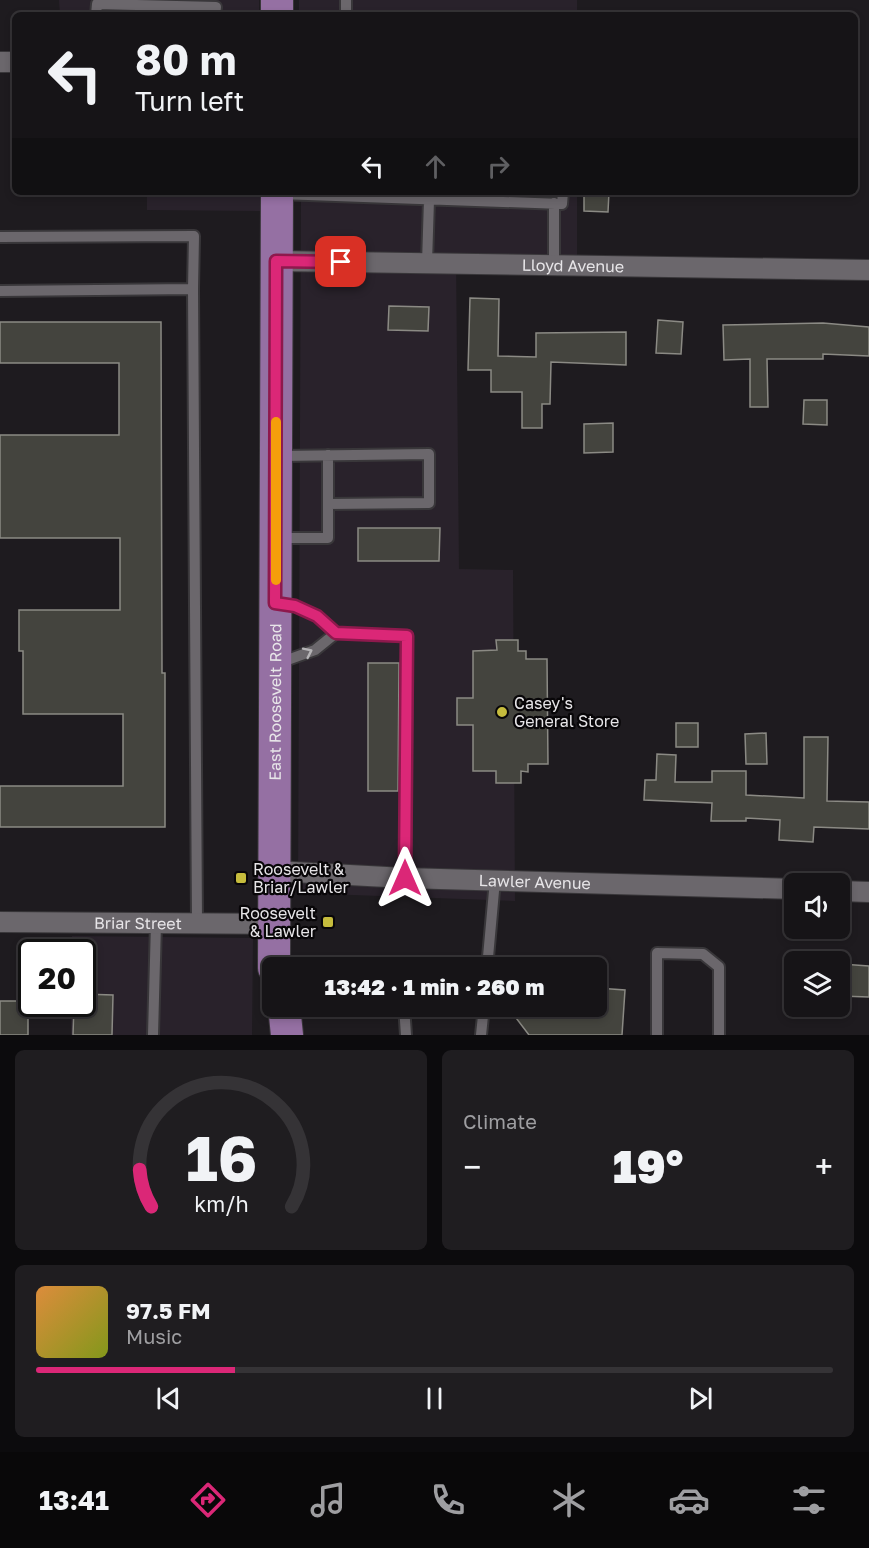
<!DOCTYPE html>
<meta charset="utf-8">
<style>
:root{--surface:#161417;--page:#1f1d20;--text:#f1f3f6;--muted:#9e9ea1;--line:#353336;--accent:#db2777}
body{margin:0;font-family:"Golos Text",sans-serif;background:var(--page);color:var(--text);height:100vh;display:flex;flex-direction:column;font-size:22px;white-space:nowrap}
*{box-sizing:border-box;margin:0}
p{font-size:20px;color:var(--muted)}
.icon{flex:none;width:33px;height:33px;fill:none;stroke:currentColor;stroke-width:2;stroke-linecap:round;stroke-linejoin:round}
.map{position:relative;height:1035px;overflow:hidden}
.sheet{display:flex;flex-direction:column;gap:15px;padding:15px;background:#0c0b0d;flex:1}
.sheet>*{flex:none}
.banner{position:absolute;left:12px;top:12px;width:846px;height:183px;border-radius:9px;box-shadow:0 3px 9px #0003,0 0 0 2px var(--line);background:#161417;color:var(--text);overflow:hidden}
.buttons{position:absolute;left:784px;top:873px;display:grid;gap:12px}
.buttons a{display:grid;place-items:center;width:66px;height:66px;border-radius:9px;background:var(--surface);box-shadow:0 3px 9px #0003,0 0 0 2px var(--line);font-size:30px}
.speed{position:absolute;left:18px;top:939px;display:flex;gap:12px;font-size:30px;font-weight:700;text-align:center}
.speed>*{display:grid;place-content:center;width:78px;height:78px;border-radius:50%;background:var(--surface);box-shadow:0 3px 9px #0003,0 0 0 2px var(--line);line-height:1}
.speed .limit{border:3px solid #111;border-radius:9px;background:#fff;color:#111}
.pin{position:absolute;display:grid;place-items:center;width:51px;height:51px;color:#fff;margin:-26px;border-radius:12px;box-shadow:0 3px 9px #0006}
.me{position:absolute;width:66px;margin:-33px;rotate:0deg;stroke-linejoin:round;filter:drop-shadow(0 0 4px #0008)}
.turn{display:flex;align-items:center;gap:21px;height:126px;padding:0 24px;font-size:27px}
.turn .icon{width:78px;height:78px;stroke-width:2.5}
.turn b{display:block;font-size:42px;line-height:51px}
.lanes{display:flex;align-items:center;height:57px;padding:0 24px;background:#0003;justify-content:center;gap:30px;direction:ltr}
.lanes .off{opacity:.35}
.big{font-size:45px;font-weight:800;line-height:1.1}
.sheet .widget{flex:1;display:flex;flex-direction:column;justify-content:center;gap:9px;min-width:0;padding:0 21px;border-radius:9px;background:var(--page)}
.sheet .dial{align-items:center;gap:0}
.dial svg{height:156px;overflow:visible;fill:none;stroke:var(--line);stroke-width:7;stroke-linecap:round;text-anchor:middle}
.dial text{fill:var(--text);stroke:none}
.song{display:flex;align-items:center;gap:18px}
.cover{width:72px;height:72px;border-radius:9px;background:linear-gradient(135deg,hsl(30 70% 55%),hsl(70 70% 35%))}
.played{height:6px;border-radius:3px;background:linear-gradient(90deg,var(--accent) 25%,var(--line) 25%)}
.keys{display:flex;justify-content:space-around;direction:ltr}
.heat{display:flex;justify-content:space-between;align-items:center;font-size:33px;direction:ltr}
.sheet .tiles{flex:1;display:grid;gap:15px;grid-template-columns:1fr 1fr}
.widget:last-child{grid-column:span 2}
.trip{position:absolute;left:262px;top:957px;width:345px;height:60px;border-radius:9px;background:var(--surface);box-shadow:0 3px 9px #0003,0 0 0 2px var(--line);font-weight:800;line-height:60px;text-align:center}
.dock{display:flex;height:96px;justify-content:space-around;align-items:center;background:#090809;color:var(--muted)}
.dock .icon{width:42px;height:42px}
.dock .current{color:var(--accent)}
.dock b{font-size:27px;color:var(--text)}
.map>svg:first-child{display:block}
</style>
<div class="map">
<svg width="869" height="1035" viewBox="0 0 869 1035">
<rect width="100%" height="100%" fill="#1e1b1f"/>
<!-- built -->
<path fill="#29222b" d="M59,0H259V15H60Z
M299,0H577V15H299Z
M147,192H261V211L147,210Z
M301,192H577V256L456,255L459,569L513,570L515,901L298,893Z
M72,936L253,938L252,1035H71V1004H82V952H72Z"/>
<!-- building -->
<path fill="#44443e" stroke="#8b8a84" stroke-width="1.5" d="M584,192H609L608,212L584,211Z
M470,298L499,299L498,356L536,357V333L626,332V365L551,362L550,404H542V428H522V392H491V370H468Z
M389,306L429,307L428,331L388,330Z
M658,320L683,322L681,354L656,353Z
M0,322H161L162,673H165V827H0V786H123V714H23V651H19V610H120V538H0V435H119V363H0Z
M823,323L869,327V356L823,354V359H767L768,407H750V359L724,360L723,325Z
M804,400H827V425L803,424Z
M613,423V452L584,453V424Z
M358,528H440L439,561H358Z
M496,640H518V651H526V659H547L548,764H528V772L521,771V783H496V771H473V725H457V698H473V651L497,650Z
M368,663H399L398,791H368Z
M676,723H698V747H676Z
M766,733L767,764H746L745,734Z
M804,737H828L827,801L869,802V829L814,827L813,842L779,840L780,820L746,818V821H711L712,803L644,800L645,780H656L657,754L676,755L675,782H712V771H746V795L804,798Z
M841,964L869,966V997L840,996Z
M597,988L625,990L622,1035H529L507,1006H597Z
M82,994L113,995L112,1035H73L74,1004H82Z
M0,1001H28V1035H0Z"/>
<g fill="none" stroke-linecap="round" stroke-linejoin="round">
<!-- service casing -->
<g stroke="#39373a" stroke-width="14">
<path id="service" d="M96,15L97,4L216,7L215,15
M346,15V0
M280,194L562,204L563,192
M554,203V265
M0,237L194,236L193,289
M427,263L429,200
M0,291L193,289L197,923
M328,455V504
M279,538H328V504L429,503V454L280,456
M277,603L295,606L317,616L336,633L407,636L405,878
M279,663L315,650L336,633
M487,968L495,880
M404,1006L406,1035
M153,1035L156,923
M481,1035L484,1006
M657,1035V953L703,954L719,967V1035"/>
</g>
<!-- minor casing -->
<g stroke="#39373a" stroke-width="22">
<g id="minor">
<path d="M0,62H15"/>
<path id="s1" d="M276,261L869,270"/>
<path id="s2" d="M275,871L405,878L795,889"/>
<path d="M840,891L869,892"/>
<path id="s3" d="M0,922L275,924"/>
</g>
</g>
<!-- primary casing -->
<g stroke="#39373a" stroke-width="34">
<g id="primary">
<path d="M277,0V15"/>
<path id="s4" d="M274,968L277,192"/>
<path d="M284,1006L287,1035"/>
</g>
</g>
<!-- service -->
<use href="#service" stroke="#6b676c" stroke-width="10"/>
<!-- minor -->
<use href="#minor" stroke="#6b676c" stroke-width="20"/>
<!-- primary -->
<use href="#primary" stroke="#9570a3" stroke-width="32"/>
</g>
<!-- one-way arrows -->
<defs><path id="oneway-chevron" d="M-2-3.5L2.5 0L-2 3.5" fill="none" stroke-width="1.6" stroke-linecap="round" stroke-linejoin="round" transform="scale(1.5)"/></defs>
<use stroke="#b5b3b6" href="#oneway-chevron" transform="translate(308 652) rotate(-26)"/>
<g fill="none" stroke-linecap="round" stroke-linejoin="round">
<!-- route casing -->
<g stroke="#8e194d" stroke-width="15">
<path id="route" d="M341,262L276,261L275,603L295,606L317,616L336,633L407,636L405,878"/>
</g>
<!-- route -->
<use href="#route" stroke="#db2777" stroke-width="10"/>
<!-- slow -->
<path stroke="#f59e0b" stroke-width="10" d="M276,580V422"/>
</g>
<!-- markers -->
<g fill="#c6bc3d" stroke="#080608" stroke-width="2">
<circle cx="502" cy="712" r="6"/>
<rect x="235" y="872" width="12" height="12" rx="3"/>
<rect x="322" y="916" width="12" height="12" rx="3"/>
</g>
<g text-anchor="middle" dominant-baseline="central" stroke-width="4.5" stroke-linejoin="round" paint-order="stroke">
<!-- street labels -->
<g font-size="16" fill="#e7e5e8" stroke="#080608">
<text stroke="none"><textPath href="#s1" startOffset="297">Lloyd Avenue</textPath></text>
<text stroke="none"><textPath href="#s4" startOffset="266">East Roosevelt Road</textPath></text>
<text stroke="none"><textPath href="#s2" startOffset="260">Lawler Avenue</textPath></text>
<text stroke="none"><textPath href="#s3" startOffset="138">Briar Street</textPath></text>
</g>
<!-- poi labels -->
<g font-size="16" fill="#e7e5e8" stroke="#080608" text-anchor="start">
<text x="514" y="703">Casey's<tspan x="514" dy="18">General Store</tspan></text>
<text x="253" y="869">Roosevelt &amp;<tspan x="253" dy="18">Briar/Lawler</tspan></text>
<text x="316" y="913" text-anchor="end">Roosevelt<tspan x="316" dy="18">&amp; Lawler</tspan></text>
</g>
</g>
</svg>
<div class="buttons">
<a><svg class="icon" aria-label="sound" viewBox="0 0 24 24"><path d="M4 9h4l5-4v14l-5-4H4zM17 9q2 3 0 6"/></svg></a>
<a><svg class="icon" aria-label="layers" viewBox="0 0 24 24"><path d="M12 4l9 5-9 5-9-5zM3 14l9 5 9-5"/></svg></a>
</div>
<div class="speed"><div class="limit">20</div></div>
<div class="pin" style="left:341px;top:262px;background:#d93025"><svg class="icon" aria-label="arrive" viewBox="0 0 24 24"><path d="M6 21V4h12l-3 4 3 4H6"/></svg></div>
<svg class="me" style="left:405px;top:878px" viewBox="-20 -20 40 40"><path d="M0-17L14 15 0 8-14 15z" fill="#db2777" stroke="#fff" stroke-width="4"/></svg>
<div class="trip">13:42 · 1 min · 260 m</div>
<div class="banner">
<div class="turn"><svg class="icon" aria-label="left" viewBox="0 0 24 24"><path d="M17 20v-9H6M10 6l-5 5 5 5"/></svg><div><b>80 m</b>Turn left</div></div>
<div class="lanes"><svg class="icon" aria-label="left" viewBox="0 0 24 24"><path d="M17 20v-9H6M10 6l-5 5 5 5"/></svg><svg class="icon off" aria-label="ahead" viewBox="0 0 24 24"><path d="M12 20V5M6 11l6-6 6 6"/></svg><svg class="icon off" aria-label="right" viewBox="0 0 24 24"><path d="M7 20v-9h11M14 6l5 5-5 5"/></svg></div>
</div>
</div>
<section class="sheet">
<div class="tiles">
<div class="widget dial"><svg viewBox="0 0 100 80">
<path d="M14 69A42 42 0 1 1 86 69"/>
<path d="M14 69A42 42 0 0 1 8 50" stroke="#db2777"/>
<text x="50" y="56" font-size="32" font-weight="700">16</text>
<text x="50" y="72" font-size="11">km/h</text>
</svg></div>
<div class="widget"><p>Climate</p>
<div class="heat"><a>−</a><b class="big">19°</b><a>+</a></div>
</div>
<div class="widget">
<div class="song"><i class="cover"></i><div><b>97.5 FM</b><p>Music</p></div></div>
<div class="played"></div>
<div class="keys"><svg class="icon" aria-label="previous" viewBox="0 0 24 24"><path d="M18 5L8 12l10 7zM5 5v14"/></svg><svg class="icon" aria-label="pause" viewBox="0 0 24 24"><path d="M8 5v14M16 5v14"/></svg><svg class="icon" aria-label="next" viewBox="0 0 24 24"><path d="M6 5l10 7-10 7zM19 5v14"/></svg></div>
</div>
</div>
</section>
<nav class="dock">
<b>13:41</b>
<svg class="icon current" aria-label="directions" viewBox="0 0 24 24"><path d="M12 3l9 9-9 9-9-9zM9 14v-3h6M13 9l2 2-2 2"/></svg>
<svg class="icon" aria-label="music" viewBox="0 0 24 24"><path d="M9 18V5l10-2v13"/><circle cx="6" cy="18" r="3"/><circle cx="16" cy="16" r="3"/></svg>
<svg class="icon" aria-label="phone" viewBox="0 0 24 24"><path d="M5 4h4l2 5-3 2q2 4 5 5l2-3 5 2v4C11 20 4 13 5 4z"/></svg>
<svg class="icon" aria-label="climate" viewBox="0 0 24 24"><path d="M12 3v18M4 7l16 10M4 17L20 7"/></svg>
<svg class="icon" aria-label="car" viewBox="0 0 24 24"><path d="M5 17H2v-5l4-1 3-4h7l3 4 3 1v5h-3M9 17h6M6 11h13"/><circle cx="7" cy="17" r="2"/><circle cx="17" cy="17" r="2"/></svg>
<svg class="icon" aria-label="filters" viewBox="0 0 24 24"><path d="M4 7h16M4 17h16"/><circle cx="9" cy="7" r="2"/><circle cx="15" cy="17" r="2"/></svg>
</nav>
